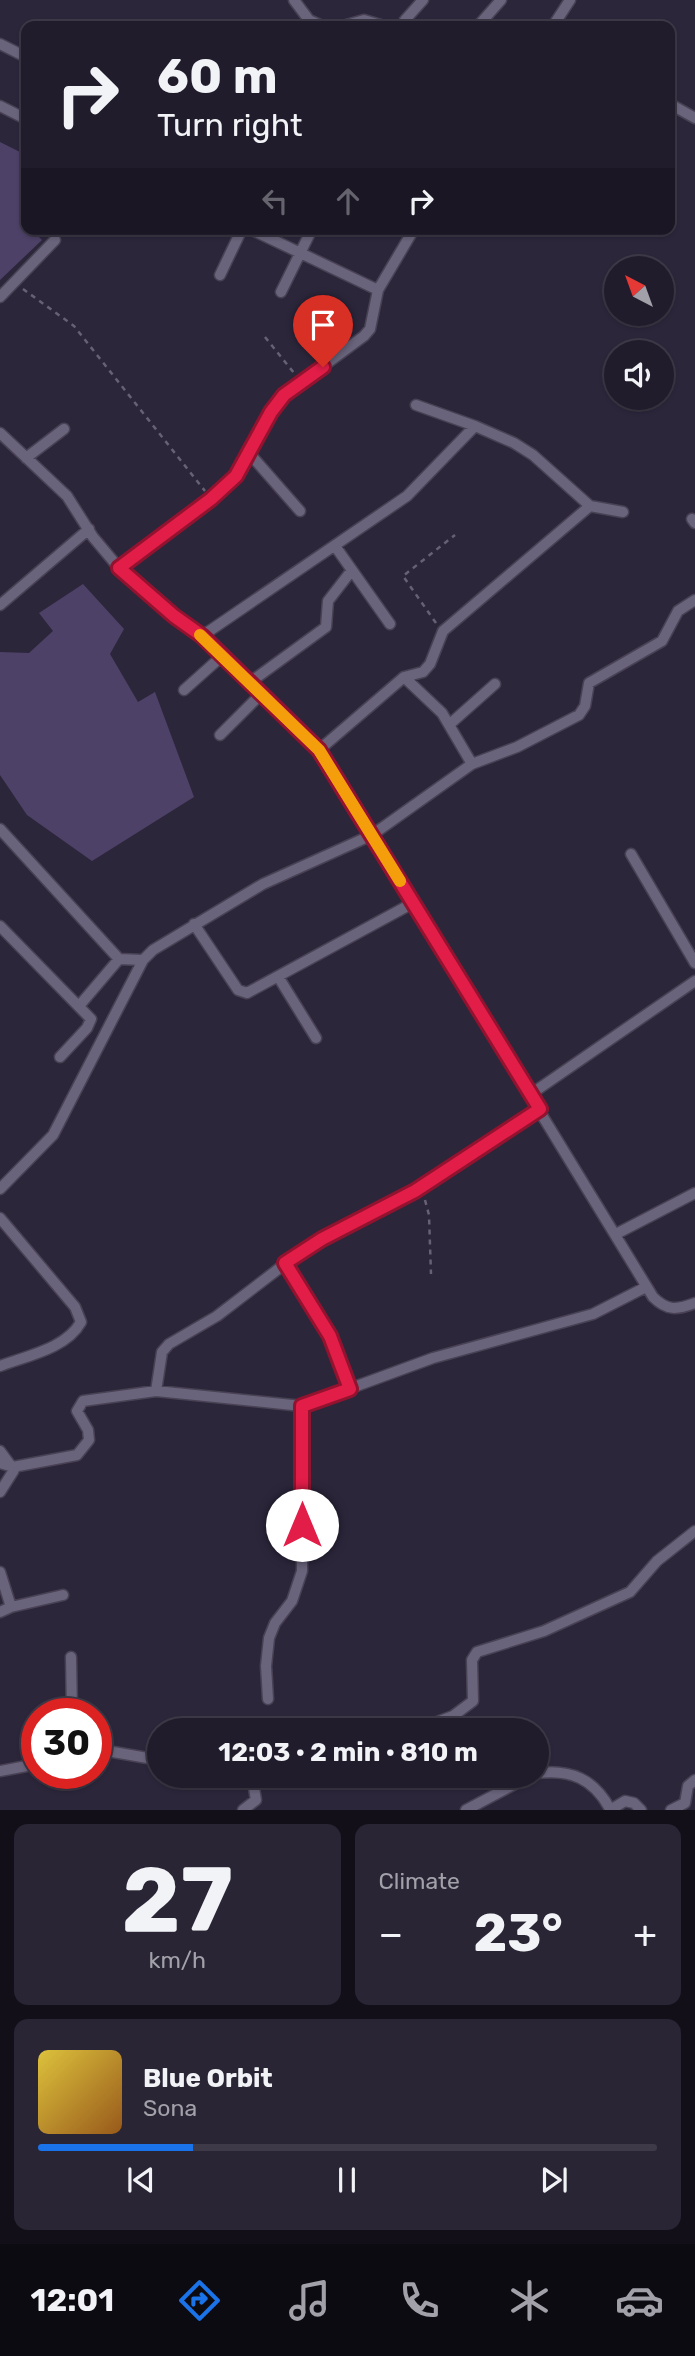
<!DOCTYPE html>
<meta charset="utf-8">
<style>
:root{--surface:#211c2c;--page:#292534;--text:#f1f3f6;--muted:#a2a1a9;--line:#3e3a48;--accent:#1a73e8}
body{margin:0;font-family:Rubik,sans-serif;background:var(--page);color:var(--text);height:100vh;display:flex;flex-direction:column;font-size:26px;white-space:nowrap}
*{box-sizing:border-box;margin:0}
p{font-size:23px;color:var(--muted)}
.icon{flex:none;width:38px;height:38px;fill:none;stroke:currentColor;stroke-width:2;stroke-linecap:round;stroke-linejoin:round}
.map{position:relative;height:1810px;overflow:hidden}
.drawer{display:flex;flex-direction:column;gap:14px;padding:14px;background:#120f18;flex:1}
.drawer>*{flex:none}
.guide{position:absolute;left:21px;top:21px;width:654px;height:214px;border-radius:14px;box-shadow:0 2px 5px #0004,0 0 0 2px var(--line);background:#211c2c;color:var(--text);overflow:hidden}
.needle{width:46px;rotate:319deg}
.controls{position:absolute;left:604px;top:256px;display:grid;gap:14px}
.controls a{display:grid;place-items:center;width:70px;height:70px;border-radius:50%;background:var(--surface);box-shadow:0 2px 5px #0004,0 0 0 2px var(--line);font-size:35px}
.speed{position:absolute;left:21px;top:1698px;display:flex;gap:14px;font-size:35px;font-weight:700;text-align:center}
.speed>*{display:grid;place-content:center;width:91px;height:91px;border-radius:50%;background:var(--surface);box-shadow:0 2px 5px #0004,0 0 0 2px var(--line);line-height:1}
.speed .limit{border:10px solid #d22;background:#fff;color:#111}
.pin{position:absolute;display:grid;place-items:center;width:60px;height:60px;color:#fff;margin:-72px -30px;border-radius:50% 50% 50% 0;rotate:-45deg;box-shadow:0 0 7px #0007}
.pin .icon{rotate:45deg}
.me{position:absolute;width:77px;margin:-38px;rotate:0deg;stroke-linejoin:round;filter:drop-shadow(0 0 5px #0008)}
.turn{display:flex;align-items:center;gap:24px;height:147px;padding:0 21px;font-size:32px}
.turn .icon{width:91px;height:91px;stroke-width:2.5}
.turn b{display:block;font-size:49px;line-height:60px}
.lanes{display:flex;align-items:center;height:66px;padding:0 21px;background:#0003;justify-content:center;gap:35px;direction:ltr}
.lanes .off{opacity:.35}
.big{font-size:52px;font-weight:700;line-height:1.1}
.drawer .card{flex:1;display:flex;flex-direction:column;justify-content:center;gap:10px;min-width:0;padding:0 24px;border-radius:14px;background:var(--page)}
.drawer .dial{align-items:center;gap:0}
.dial b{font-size:91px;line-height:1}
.song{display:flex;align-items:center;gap:21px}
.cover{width:84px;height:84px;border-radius:10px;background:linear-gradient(135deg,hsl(50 70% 55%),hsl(30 70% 35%))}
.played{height:7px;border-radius:4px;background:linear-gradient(90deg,var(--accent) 25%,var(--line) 25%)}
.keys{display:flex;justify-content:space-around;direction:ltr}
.heat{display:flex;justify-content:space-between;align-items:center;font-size:38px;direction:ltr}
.drawer .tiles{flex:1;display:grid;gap:14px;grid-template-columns:1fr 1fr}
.card:last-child{grid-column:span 2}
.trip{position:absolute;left:147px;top:1718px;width:402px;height:70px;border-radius:35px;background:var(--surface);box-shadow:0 2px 5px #0004,0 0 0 2px var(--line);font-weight:700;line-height:70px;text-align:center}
.tab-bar{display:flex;height:112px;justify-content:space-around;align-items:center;background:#0d0b12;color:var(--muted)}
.tab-bar .icon{width:49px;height:49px}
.tab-bar .on{color:var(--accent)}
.tab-bar b{font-size:32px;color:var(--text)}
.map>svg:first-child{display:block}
</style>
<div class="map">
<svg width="695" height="1810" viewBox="0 0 695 1810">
<rect width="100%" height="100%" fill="#2c263b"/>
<!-- green -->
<path fill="#4d4167" d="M0,142L26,155V213L21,218L26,229H31L42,240L0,280Z
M83,584L124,629L110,654L138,702L155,692L194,797L92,861L27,815L0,775V652L29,653L53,631L39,613Z"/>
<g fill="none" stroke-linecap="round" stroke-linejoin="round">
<!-- minor casing -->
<g stroke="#484254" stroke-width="13">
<path id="minor" d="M294,0L309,20L322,26
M405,20L423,0
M343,26L364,20L384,26
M478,26L501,0
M553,26L570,0
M0,44L26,57
M670,104L695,118
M0,106L26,119
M250,229L378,290
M220,275L242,229
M281,292L312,229
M0,297L55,240
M475,426L514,443L533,455L590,506L623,512
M0,433L67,496L93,537L119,568L174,616L202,636L319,750L653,1297C667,1311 677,1310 695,1303
M250,454L300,511
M26,458L64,429
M692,519L695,523
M335,546L390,624
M119,568L224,489L242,470L271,412L284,395L364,336L370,329L378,290L414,229
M0,605L89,529
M202,636L407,496L475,426L416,405
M404,677L442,713L472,764
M249,683L326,627L328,601L352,570
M184,690L222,656
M450,724L495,684
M220,735L261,694
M319,750L404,677L423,672L430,664L443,631L590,506
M0,829L119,959L143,960
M631,854L695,963
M194,924L238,990L247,993L413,903
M0,926L91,1019L87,1028L60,1057
M279,978L316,1038
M79,1006L119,959
M531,1094L695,981
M0,1189L53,1135L143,960L153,950L263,884L372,835L472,764L517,747L579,715L585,706L589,683L662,641L678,611L695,600
M0,1218L75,1307L81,1322C66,1349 26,1356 0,1366
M616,1234L695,1193
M285,1263L330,1336L350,1389
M156,1391L302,1406
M0,1451L14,1470L0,1492
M0,1463L13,1467L77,1455L89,1440L88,1430L77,1411L83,1401L156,1391L162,1352L169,1344L217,1316L307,1247L415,1191L540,1109
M0,1572L11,1607L0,1612
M11,1607L63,1595
M71,1657L72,1713
M268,1699L266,1666L269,1638L275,1623L292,1601L302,1571V1406L433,1358L593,1314L646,1287
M413,1731L453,1716L473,1701L472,1660L477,1652L544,1631L630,1592L657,1561L695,1531
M96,1749L159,1760
M0,1771L37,1764
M537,1773C571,1769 594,1779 610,1809
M243,1810L256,1800L252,1776
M466,1810L530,1776
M610,1810L625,1801L634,1803L641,1810
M671,1810L685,1803L688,1786L695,1780"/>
</g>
<!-- path -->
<path stroke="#676174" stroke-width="2.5" stroke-dasharray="5 5" stroke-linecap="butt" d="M23,289L74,326L205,491
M265,337L294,373
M436,623L403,576L455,535
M425,1200L429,1215L431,1274"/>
<!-- minor -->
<use href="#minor" stroke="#69637b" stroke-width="10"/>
</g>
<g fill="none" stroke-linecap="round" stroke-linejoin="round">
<!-- route casing -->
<g stroke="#92132f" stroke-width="18">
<path id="route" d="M302,1525V1406L350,1389L330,1336L285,1263L322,1239L415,1191L540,1109L319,750L202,636L174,616L119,568L211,499L236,476L271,412L284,395L323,367"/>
</g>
<!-- route -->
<use href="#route" stroke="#e11d48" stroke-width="12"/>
<!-- slow -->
<path stroke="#f59e0b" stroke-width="12" d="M200,635L319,750L400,881"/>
</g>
</svg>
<div class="controls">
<a><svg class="needle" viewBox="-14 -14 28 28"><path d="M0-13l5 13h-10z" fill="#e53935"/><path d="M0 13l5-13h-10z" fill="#a2a1a9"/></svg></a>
<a><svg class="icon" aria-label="sound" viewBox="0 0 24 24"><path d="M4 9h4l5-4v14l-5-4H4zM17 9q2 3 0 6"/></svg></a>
</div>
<div class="speed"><div class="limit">30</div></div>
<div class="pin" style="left:323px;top:367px;background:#d93025"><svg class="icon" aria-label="arrive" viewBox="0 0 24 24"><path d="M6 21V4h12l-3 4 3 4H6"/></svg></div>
<svg class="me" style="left:302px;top:1525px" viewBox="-20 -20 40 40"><circle r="19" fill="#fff"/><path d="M0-13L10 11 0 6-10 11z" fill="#e11d48"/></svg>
<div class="trip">12:03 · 2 min · 810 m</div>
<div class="guide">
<div class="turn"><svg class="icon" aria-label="right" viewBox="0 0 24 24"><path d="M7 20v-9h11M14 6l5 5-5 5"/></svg><div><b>60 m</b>Turn right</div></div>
<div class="lanes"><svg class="icon off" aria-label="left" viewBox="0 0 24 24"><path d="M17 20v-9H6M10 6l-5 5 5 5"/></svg><svg class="icon off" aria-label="ahead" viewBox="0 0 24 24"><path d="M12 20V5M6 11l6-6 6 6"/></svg><svg class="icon" aria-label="right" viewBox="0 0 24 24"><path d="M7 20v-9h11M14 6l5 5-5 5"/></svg></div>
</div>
</div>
<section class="drawer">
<div class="tiles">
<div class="card dial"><b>27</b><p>km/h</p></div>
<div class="card"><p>Climate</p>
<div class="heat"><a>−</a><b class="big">23°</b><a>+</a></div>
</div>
<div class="card">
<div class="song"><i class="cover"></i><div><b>Blue Orbit</b><p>Sona</p></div></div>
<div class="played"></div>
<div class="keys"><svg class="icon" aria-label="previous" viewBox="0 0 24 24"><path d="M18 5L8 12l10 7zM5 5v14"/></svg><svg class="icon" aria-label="pause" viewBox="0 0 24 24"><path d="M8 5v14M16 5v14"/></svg><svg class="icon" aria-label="next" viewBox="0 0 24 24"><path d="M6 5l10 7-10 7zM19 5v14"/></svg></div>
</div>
</div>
</section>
<nav class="tab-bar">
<b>12:01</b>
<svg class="icon on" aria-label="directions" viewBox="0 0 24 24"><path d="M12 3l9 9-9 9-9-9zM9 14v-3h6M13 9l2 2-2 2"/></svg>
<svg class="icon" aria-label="music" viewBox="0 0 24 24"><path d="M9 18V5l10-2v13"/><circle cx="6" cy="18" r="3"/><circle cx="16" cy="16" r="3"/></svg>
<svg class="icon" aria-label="phone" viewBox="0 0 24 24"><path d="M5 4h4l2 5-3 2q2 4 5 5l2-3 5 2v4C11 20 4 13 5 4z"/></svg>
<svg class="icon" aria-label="climate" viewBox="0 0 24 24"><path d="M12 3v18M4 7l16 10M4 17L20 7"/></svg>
<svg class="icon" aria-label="car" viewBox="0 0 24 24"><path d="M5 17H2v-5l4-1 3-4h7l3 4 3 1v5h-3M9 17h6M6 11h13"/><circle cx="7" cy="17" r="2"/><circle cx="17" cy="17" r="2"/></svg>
</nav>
